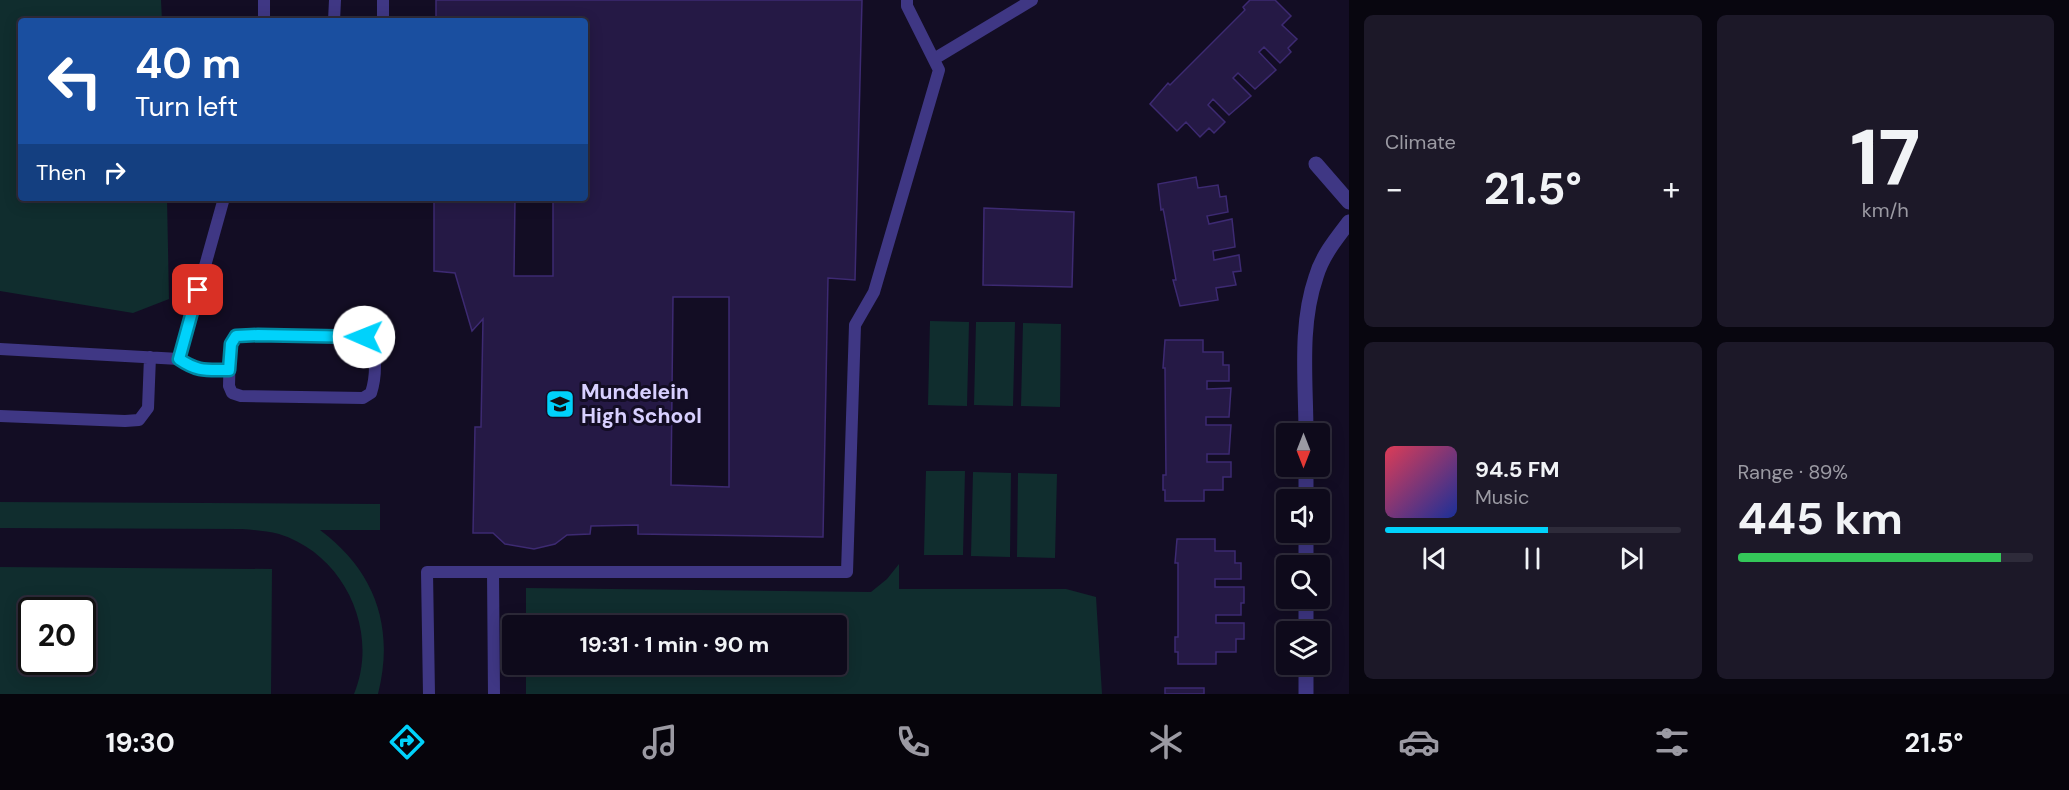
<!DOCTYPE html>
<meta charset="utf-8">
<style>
:root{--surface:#0e0a1b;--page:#1c1828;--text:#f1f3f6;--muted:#9b9aa3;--line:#2e2b3a;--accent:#00d2fb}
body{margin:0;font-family:"DM Sans",sans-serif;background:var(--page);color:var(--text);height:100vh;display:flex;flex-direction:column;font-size:22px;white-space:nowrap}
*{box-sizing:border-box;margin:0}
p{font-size:20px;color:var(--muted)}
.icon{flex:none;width:33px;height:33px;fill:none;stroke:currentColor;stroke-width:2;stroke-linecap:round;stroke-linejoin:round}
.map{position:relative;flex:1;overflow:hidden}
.panel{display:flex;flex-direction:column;gap:15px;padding:15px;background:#08060f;width:720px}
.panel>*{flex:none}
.guide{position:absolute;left:18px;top:18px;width:570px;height:183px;border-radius:6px;box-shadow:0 3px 15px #0003,0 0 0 2px var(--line);background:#1a4fa0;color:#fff;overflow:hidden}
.needle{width:39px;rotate:180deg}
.tools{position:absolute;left:1276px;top:423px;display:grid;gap:12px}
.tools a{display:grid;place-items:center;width:54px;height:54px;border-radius:6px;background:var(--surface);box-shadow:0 3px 15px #0003,0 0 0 2px var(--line);font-size:30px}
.speed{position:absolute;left:18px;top:597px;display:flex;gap:12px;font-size:30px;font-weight:700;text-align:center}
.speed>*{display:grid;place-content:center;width:78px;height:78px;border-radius:50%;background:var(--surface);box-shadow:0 3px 15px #0003,0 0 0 2px var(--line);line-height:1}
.speed .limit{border:3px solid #111;border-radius:9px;background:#fff;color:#111}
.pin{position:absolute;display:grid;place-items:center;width:51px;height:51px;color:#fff;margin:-26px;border-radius:12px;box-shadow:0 3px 9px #0006}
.me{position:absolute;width:66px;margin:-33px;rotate:271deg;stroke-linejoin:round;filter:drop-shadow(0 0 4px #0008)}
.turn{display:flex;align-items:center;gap:21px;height:126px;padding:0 18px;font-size:27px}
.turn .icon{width:78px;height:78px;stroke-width:2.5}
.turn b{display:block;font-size:42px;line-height:51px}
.then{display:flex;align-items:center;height:57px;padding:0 18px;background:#0003;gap:12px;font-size:22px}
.big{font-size:45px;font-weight:700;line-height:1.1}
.panel .widget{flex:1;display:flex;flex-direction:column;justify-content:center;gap:9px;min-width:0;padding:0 21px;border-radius:9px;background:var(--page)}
.panel .dial{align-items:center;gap:0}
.dial b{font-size:78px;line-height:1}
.song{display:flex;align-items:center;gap:18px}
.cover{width:72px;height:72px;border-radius:9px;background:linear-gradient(135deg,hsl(350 70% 55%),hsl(230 70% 35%))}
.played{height:6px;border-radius:3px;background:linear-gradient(90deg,var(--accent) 55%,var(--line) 55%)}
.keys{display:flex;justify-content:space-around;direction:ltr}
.heat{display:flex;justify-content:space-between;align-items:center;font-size:33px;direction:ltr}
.charge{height:9px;border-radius:4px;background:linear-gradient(90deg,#34c759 89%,var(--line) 0)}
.panel .tiles{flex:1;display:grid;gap:15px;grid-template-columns:repeat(2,1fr)}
.trip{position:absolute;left:502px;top:615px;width:345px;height:60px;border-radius:6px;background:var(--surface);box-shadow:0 3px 15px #0003,0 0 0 2px var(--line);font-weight:700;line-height:60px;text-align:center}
.dock{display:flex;height:96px;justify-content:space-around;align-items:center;background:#06040b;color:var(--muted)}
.dock .icon{width:42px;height:42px}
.dock .current{color:var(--accent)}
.dock b{font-size:27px;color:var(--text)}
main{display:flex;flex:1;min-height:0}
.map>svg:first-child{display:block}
</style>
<main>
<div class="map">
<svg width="1349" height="694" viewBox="0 0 1349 694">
<rect width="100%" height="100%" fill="#130d24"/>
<!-- green -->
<path fill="#102d2e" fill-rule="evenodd" d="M0,0H161L162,21H21V198H167L169,299L133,313L0,291Z
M930,321L969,322L967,406L928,405Z
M976,322H1015L1013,406L974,405Z
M1023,323L1061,324L1060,407L1021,406Z
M926,471H965L963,555H924Z
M973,472L1011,473L1010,557L971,556Z
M1018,473L1057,474L1055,558L1017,557Z
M0,502L380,504V530H320C375,571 395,627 378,694H354C380,631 344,554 279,534C267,531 255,530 242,529L0,528Z
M899,564V589H1066L1096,597L1102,694H526V665L837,664V626L526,625V588L871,592L887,579Z
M0,567L272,569L271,694H0ZM82,610V662H32V610Z"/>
<!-- building -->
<path fill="#251945" stroke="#3d2a72" stroke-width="1.5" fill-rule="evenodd" d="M436,0H862L855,280L828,278L823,537L638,534V525L591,526L590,534L567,535L555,544L534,549L505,544L493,533H473L475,427H481L483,319L472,331L455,273L434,271V198H515L514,276H553V198H585V21H436ZM673,297H729V487L671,485Z
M1250,0H1275L1291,16L1282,25L1297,39L1288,48L1291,52L1280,63L1264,47L1259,52L1276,70L1255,89L1238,73L1233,78L1251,96L1229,115L1213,99L1208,105L1225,122L1214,133L1209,128L1200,137L1186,122L1177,131L1150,104L1168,83L1170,85L1245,10L1243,7Z
M1196,177L1198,188L1218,185L1220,197L1226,196L1228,212L1207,216L1209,224L1232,219L1235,247L1213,251L1214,260L1239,255L1241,271L1233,272L1236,285L1216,288L1218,300L1180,306L1173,280H1176L1164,213L1163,209L1161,210L1158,184Z
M984,208L1074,212L1072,287L983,285Z
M1165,340H1203V352H1223V365H1229V381H1207V389L1231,388L1229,417H1206V425H1231L1229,454H1207V462H1231V477H1223V490H1204V501H1165V490H1163V475H1166L1165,368H1163Z
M1177,539H1215V551H1235V563H1241V579H1215V587H1244V603H1241V615H1216V623H1244V639H1236V652H1216V664H1178V652H1175V637H1178V563H1175Z
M1165,688H1204V694H1165Z"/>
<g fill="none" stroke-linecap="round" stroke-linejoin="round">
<!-- lane -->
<path stroke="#3f3784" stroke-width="12" d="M264,21V0
M334,21L335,0
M383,21V0
M934,59L1032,0
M245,335L364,337L370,339C377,354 376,378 371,393L363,398L241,396L232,393L229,386L230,344L236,336Z
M0,349L179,359C198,372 206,370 229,370
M179,359L224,198
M0,416L125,421L139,420L148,408L150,357
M493,572L494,694
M429,694L427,572H847L855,325L874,292L939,70L907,6V0"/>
<!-- street -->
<path stroke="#3f3784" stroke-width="15" d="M1316,164L1349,202
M1306,434C1306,382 1299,326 1316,277C1322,256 1336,239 1349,222
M1306,500V466
M1306,566V532
M1306,632V598
M1306,694V664"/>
</g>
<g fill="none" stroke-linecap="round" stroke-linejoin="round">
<!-- route casing -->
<g stroke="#0088a3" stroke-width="15">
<path id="route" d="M198,290L179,359C198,372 206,370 229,370L231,344L236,336L258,335L364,337"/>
</g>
<!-- route -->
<use href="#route" stroke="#00d2fb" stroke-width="10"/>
</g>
<!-- icons -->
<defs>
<g id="school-square" transform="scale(1.5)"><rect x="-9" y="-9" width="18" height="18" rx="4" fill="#00d2fb" stroke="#130d24"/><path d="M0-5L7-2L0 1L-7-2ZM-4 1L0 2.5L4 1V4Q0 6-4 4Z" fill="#111"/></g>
</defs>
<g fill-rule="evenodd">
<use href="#school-square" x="560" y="404"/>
</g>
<g text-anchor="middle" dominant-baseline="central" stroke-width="6" stroke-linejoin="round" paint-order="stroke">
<!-- poi labels -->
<g font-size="21" font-weight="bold" fill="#d8d0ff" stroke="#130d24" text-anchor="start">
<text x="581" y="392">Mundelein<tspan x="581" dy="24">High School</tspan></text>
</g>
</g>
</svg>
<div class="tools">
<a><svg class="needle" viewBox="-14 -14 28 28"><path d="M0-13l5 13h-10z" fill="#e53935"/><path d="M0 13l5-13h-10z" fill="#9b9aa3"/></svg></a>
<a><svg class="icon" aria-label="sound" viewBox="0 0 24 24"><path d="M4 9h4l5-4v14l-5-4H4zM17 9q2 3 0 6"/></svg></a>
<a><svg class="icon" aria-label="search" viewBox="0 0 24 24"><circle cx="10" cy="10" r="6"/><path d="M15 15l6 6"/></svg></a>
<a><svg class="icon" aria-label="layers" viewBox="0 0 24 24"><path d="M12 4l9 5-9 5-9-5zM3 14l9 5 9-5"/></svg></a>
</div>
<div class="speed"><div class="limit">20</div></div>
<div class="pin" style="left:198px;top:290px;background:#d93025"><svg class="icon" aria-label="arrive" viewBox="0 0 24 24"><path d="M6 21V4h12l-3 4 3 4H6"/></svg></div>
<svg class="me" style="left:364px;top:337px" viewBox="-20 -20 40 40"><circle r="19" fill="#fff"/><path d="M0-13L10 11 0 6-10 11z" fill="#00d2fb"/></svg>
<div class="trip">19:31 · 1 min · 90 m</div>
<div class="guide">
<div class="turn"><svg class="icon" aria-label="left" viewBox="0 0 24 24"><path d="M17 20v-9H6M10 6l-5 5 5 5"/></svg><div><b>40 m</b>Turn left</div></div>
<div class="then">Then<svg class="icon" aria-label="right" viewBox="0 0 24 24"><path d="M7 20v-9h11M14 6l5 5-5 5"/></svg></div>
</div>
</div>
<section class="panel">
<div class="tiles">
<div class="widget"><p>Climate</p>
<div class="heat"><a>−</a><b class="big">21.5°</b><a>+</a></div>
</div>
<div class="widget dial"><b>17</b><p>km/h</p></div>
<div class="widget">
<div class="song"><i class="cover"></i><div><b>94.5 FM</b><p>Music</p></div></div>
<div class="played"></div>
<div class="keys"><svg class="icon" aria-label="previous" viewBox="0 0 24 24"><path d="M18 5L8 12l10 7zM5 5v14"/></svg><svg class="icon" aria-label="pause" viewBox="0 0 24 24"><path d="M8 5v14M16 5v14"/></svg><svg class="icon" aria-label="next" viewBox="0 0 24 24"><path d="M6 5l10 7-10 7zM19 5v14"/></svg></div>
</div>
<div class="widget"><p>Range · 89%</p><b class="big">445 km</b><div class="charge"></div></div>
</div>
</section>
</main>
<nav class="dock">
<b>19:30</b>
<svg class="icon current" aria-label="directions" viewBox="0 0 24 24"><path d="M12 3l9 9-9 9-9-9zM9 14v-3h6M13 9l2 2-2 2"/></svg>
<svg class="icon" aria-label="music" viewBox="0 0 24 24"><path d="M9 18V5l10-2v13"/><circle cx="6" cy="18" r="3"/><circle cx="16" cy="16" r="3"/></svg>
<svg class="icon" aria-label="phone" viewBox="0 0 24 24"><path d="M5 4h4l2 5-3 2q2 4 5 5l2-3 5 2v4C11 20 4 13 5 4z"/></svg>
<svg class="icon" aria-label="climate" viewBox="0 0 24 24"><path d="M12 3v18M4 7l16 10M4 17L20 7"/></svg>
<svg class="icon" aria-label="car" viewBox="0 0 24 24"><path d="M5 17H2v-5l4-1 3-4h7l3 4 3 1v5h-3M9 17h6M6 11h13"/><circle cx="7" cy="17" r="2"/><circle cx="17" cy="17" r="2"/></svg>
<svg class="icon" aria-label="filters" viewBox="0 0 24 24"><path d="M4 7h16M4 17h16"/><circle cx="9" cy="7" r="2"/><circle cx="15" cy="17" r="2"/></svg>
<b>21.5°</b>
</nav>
